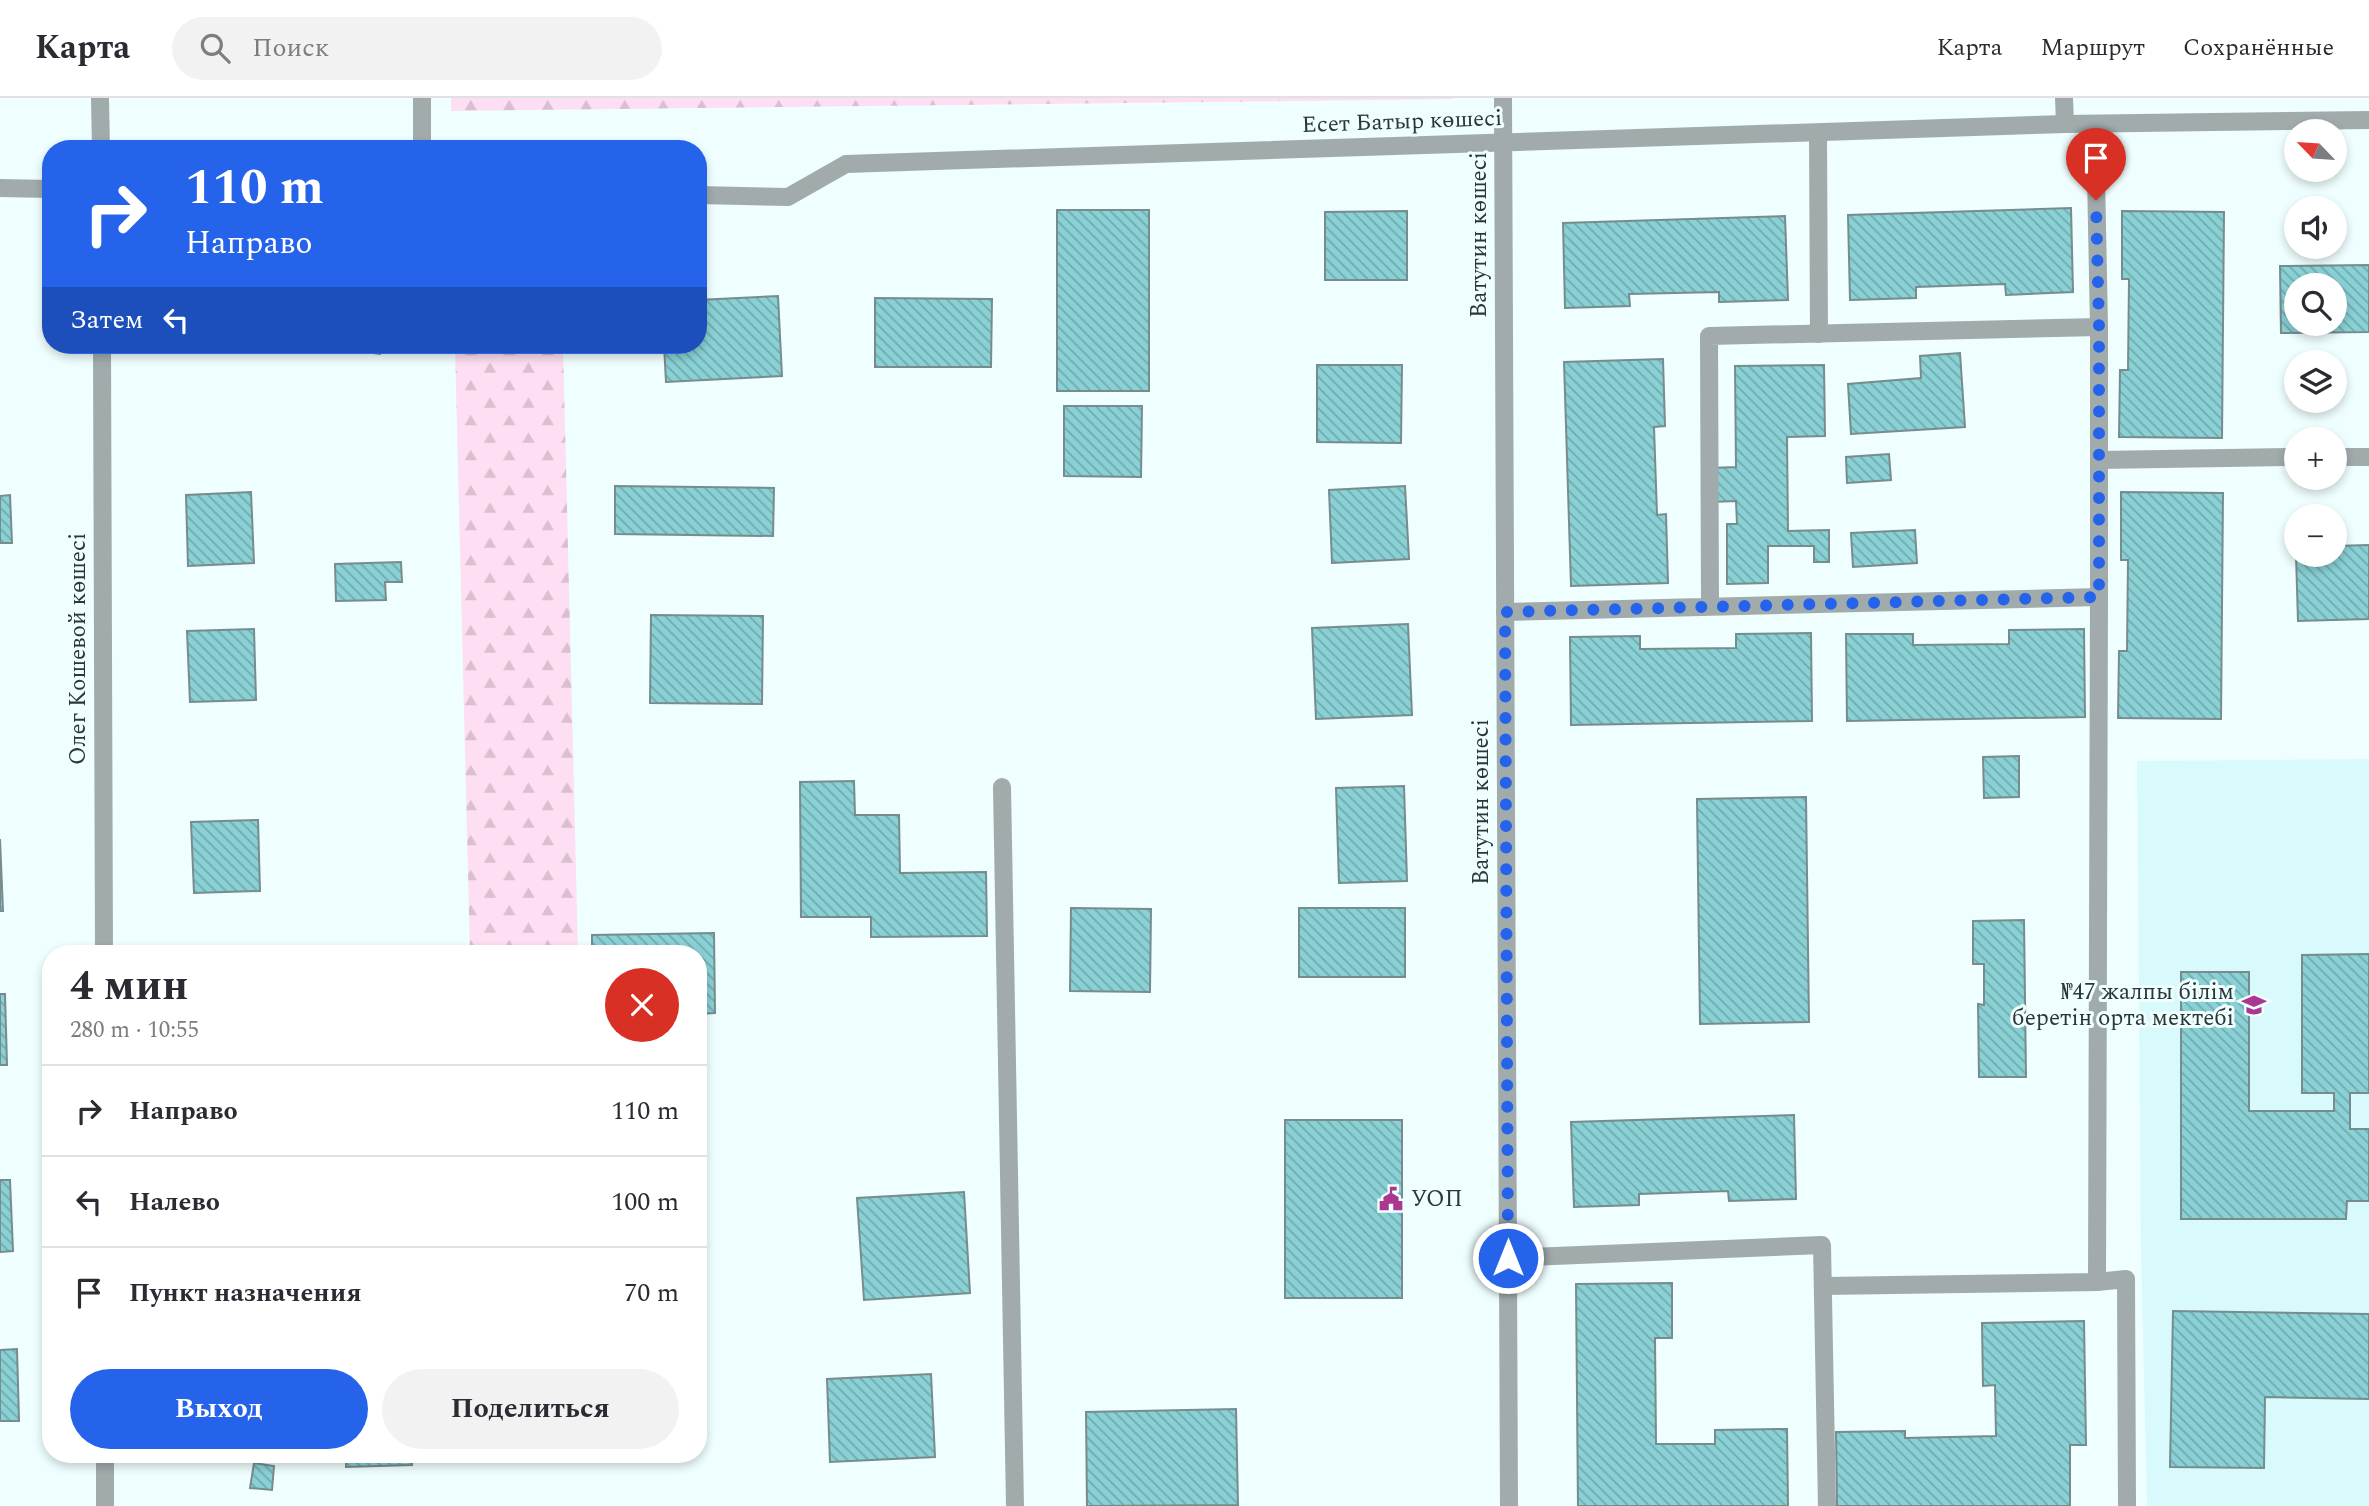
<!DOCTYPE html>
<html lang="ru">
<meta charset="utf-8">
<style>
:root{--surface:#fff;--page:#f2f2f3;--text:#2b2b33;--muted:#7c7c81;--line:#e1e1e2;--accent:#2563eb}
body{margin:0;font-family:Spectral,serif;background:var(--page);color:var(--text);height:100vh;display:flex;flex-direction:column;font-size:26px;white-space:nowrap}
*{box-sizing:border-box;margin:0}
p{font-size:23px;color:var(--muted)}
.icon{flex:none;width:38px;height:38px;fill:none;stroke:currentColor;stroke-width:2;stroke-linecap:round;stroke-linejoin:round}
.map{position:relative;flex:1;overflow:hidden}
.sheet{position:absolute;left:42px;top:847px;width:665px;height:518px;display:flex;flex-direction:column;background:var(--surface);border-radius:28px;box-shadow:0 4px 10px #0003}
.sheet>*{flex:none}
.guide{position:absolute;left:42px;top:42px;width:665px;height:214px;border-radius:28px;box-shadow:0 4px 10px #0003;background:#2563eb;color:#fff;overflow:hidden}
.needle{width:46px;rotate:295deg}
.tools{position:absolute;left:2284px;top:21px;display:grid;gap:14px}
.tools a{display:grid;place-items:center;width:63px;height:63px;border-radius:50%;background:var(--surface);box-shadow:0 4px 10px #0003;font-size:35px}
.pin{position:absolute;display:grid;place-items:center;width:60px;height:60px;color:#fff;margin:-72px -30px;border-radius:50% 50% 50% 0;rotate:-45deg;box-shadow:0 0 7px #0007}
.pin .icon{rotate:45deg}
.me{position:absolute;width:77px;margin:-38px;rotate:0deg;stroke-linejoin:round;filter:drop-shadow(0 0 5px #0008)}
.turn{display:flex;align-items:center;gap:24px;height:147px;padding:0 28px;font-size:32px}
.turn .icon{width:91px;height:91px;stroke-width:2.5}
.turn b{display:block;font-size:49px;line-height:60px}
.then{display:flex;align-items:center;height:66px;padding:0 28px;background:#0003;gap:14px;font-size:26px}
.round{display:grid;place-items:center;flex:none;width:74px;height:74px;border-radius:37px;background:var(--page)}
.headline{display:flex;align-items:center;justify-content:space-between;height:119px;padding:0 28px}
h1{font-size:42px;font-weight:700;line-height:52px}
.action{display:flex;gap:14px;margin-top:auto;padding:14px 28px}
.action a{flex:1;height:80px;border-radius:42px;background:var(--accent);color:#fff;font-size:28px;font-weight:700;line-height:80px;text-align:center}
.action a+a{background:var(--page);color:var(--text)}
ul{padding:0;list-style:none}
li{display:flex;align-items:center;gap:21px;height:91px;padding:0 28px;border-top:2px solid var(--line)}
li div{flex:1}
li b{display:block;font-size:26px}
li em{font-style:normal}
header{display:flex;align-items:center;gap:42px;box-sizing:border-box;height:98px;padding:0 35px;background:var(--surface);border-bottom:2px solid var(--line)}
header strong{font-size:33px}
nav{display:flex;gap:38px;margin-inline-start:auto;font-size:24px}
.search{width:490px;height:63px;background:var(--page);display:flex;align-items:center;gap:18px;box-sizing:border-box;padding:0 24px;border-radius:38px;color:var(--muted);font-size:26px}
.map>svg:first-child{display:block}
.built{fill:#d9fafc}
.forest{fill:url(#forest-firs)}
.building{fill:url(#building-back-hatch);stroke:#778c8d;stroke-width:2;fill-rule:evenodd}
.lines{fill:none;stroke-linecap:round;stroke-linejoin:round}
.minor{stroke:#a1abab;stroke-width:18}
.route{stroke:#2563eb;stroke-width:12;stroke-dasharray:0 21.6}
.labels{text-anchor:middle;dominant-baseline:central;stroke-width:6;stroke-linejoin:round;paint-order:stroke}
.street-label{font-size:23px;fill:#2d3636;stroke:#effefe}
.poi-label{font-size:23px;fill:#2d3636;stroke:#effefe;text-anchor:end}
</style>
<header>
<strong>Карта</strong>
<div class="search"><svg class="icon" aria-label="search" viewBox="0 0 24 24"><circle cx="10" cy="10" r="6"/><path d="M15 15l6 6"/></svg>Поиск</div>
<nav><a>Карта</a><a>Маршрут</a><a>Сохранённые</a></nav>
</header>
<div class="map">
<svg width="2369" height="1408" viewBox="0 0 2369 1408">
<defs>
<pattern id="forest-firs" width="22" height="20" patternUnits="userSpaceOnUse" patternTransform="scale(1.75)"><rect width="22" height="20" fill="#fddef2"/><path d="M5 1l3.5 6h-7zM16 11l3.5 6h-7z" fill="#d9bfd0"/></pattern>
<pattern id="building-back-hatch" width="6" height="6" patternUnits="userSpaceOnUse" patternTransform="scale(1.75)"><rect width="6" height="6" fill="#89d1d5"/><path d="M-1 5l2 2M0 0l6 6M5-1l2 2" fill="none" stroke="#70aaae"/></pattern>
</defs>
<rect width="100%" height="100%" fill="#effefe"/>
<polygon class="built" points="2369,661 2369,1408 2147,1408 2141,1152 2137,663"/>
<g class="forest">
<polygon points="451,0 1452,0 1453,1 451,13"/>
<polygon points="455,247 563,247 578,856 470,856"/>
</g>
<g class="building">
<polygon points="2071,110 2073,194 2006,197 2005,186 1916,189 1916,200 1850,202 1848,117"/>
<rect x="1057" y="112" width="92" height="181"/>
<polygon points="1407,113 1407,182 1325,182 1325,114"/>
<polygon points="2122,113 2224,114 2222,340 2119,339 2120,272 2128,272 2129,181 2122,181"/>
<polygon points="1785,118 1788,202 1719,204 1719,194 1629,196 1630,208 1565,210 1563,125"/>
<path d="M2369 167V234L2281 235 2280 168ZM2296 187H2334V226H2296Z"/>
<polygon points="778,198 782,278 666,284 664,247 698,247 698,202"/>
<polygon points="875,200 992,201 991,269 875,269"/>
<polygon points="306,247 381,247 380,256"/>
<polygon points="1960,255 1965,329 1851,336 1848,286 1921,280 1920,258"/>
<polygon points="1663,261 1665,328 1654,329 1657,417 1666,416 1668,485 1571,488 1564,264"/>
<polygon points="1317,267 1402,267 1401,345 1317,344"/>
<polygon points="1824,267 1825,338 1787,339 1788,433 1829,432 1829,464 1814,464 1814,448 1768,448 1768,485 1727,486 1727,426 1737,426 1736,403 1711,404 1711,370 1736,369 1735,268"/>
<polygon points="1064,308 1142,308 1141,379 1064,378"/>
<polygon points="1889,356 1891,382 1847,385 1846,359"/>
<polygon points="615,388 774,390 773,438 615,436"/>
<polygon points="1405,388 1409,461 1332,465 1329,392"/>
<polygon points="251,394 254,465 188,468 186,397"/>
<polygon points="2121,394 2223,395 2221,621 2118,620 2119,553 2127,553 2128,462 2121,462"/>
<polygon points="10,397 12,445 0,445 0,398"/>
<polygon points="1915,432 1917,465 1853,469 1851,435"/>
<polygon points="2369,447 2369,521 2298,523 2296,457 2334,457 2334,448"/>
<polygon points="401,464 402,484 385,484 386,502 336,503 335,466"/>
<polygon points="651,517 763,518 762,606 650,605"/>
<polygon points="1408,526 1412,617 1316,621 1312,530"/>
<polygon points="254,531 256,602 190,604 187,533"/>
<polygon points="2084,531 2085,619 1847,623 1846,536 1913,536 1913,547 2009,546 2009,532"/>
<polygon points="1811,535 1812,623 1571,627 1570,539 1640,538 1640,551 1736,550 1736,536"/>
<polygon points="2019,658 2019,699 1984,700 1983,659"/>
<polygon points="854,683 855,717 899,717 900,775 986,774 987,838 871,839 871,819 801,819 800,684"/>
<polygon points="1404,688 1407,783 1339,785 1336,690"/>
<polygon points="1806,699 1809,924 1700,926 1697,701"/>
<polygon points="258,722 260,793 194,795 191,724"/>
<polygon points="0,741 3,813 0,813"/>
<polygon points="1071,810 1151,811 1150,894 1070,893"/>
<rect x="1299" y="810" width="106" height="69"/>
<polygon points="2024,822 2026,979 1979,979 1978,906 1984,907 1984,866 1973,866 1973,823"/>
<polygon points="714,835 715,915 698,916 698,856 592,856 592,837"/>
<polygon points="2369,856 2369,995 2350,995 2350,1031 2369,1031 2369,1103 2347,1103 2346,1121 2181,1121 2181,874 2249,874 2249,1013 2334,1013 2334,995 2302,995 2302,857"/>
<polygon points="0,896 5,896 7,967 0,967"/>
<polygon points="1794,1017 1796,1101 1729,1103 1728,1093 1639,1096 1639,1107 1574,1109 1571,1024"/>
<rect x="1285" y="1022" width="117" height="178"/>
<polygon points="0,1082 10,1082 13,1153 0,1154"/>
<polygon points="964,1094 970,1195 864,1202 857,1100"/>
<polygon points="1672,1185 1672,1240 1655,1240 1656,1346 1715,1346 1715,1332 1787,1331 1788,1408 1578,1408 1576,1186"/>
<polygon points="2173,1213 2369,1216 2369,1301 2265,1299 2264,1370 2170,1369"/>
<polygon points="2084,1223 2086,1347 2070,1347 2070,1408 1837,1408 1836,1334 1905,1333 1905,1340 1996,1338 1995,1287 1983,1288 1982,1225"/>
<polygon points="17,1251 19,1323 0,1323 0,1252"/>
<polygon points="931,1276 935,1359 830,1364 827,1281"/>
<polygon points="1236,1311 1238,1407 1087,1408 1086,1314"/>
<polygon points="346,1356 412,1356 412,1367 346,1369"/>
<polygon points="254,1365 274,1368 272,1392 250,1390"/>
</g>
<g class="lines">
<g class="minor">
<polyline points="100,0 101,51"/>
<polyline points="422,0 422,51"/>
<polyline points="1503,0 1509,1408"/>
<polyline points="2064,0 2065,26"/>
<polyline points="2095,26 2099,229"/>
<polyline points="1818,35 1819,236"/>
<polyline points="0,90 51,91"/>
<polyline points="698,97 788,99 846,66 2065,26 2369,22"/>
<polyline points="102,247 104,856"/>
<polyline points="2334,359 2369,359"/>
<polyline points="2099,362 2296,359"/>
<polyline points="1505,514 2099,499 2099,229 1709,238 1710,508"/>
<polyline points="1002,689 1015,1408"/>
<polyline points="1508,1160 1822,1147 1827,1408"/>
<polyline points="2097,1184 2099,499"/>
<polyline points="1823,1188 2097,1184 2126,1181 2127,1408"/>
<polyline points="105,1356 105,1408"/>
</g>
</g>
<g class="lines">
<polyline class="route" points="1508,1160 1505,514 2099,499 2099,229 2096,102"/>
</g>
<defs>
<g id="school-bare" transform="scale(1.89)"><path d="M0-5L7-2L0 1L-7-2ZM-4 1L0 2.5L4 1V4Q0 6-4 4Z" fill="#ac378f" stroke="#effefe" stroke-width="2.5" paint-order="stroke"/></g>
<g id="civic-bare" transform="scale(1.89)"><path d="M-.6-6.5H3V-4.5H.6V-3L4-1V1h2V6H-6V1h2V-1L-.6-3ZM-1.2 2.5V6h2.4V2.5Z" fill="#ac378f" stroke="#effefe" stroke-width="2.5" paint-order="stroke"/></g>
</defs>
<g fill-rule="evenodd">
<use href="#school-bare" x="2254" y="907"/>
<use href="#civic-bare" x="1391" y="1101"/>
</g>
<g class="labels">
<g class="street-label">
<text transform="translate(1402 24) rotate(-2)">Есет Батыр көшесі</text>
<text transform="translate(1479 137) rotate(-90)">Ватутин көшесі</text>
<text transform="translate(78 551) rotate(-90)">Олег Кошевой көшесі</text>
<text transform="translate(1481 704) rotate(-90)">Ватутин көшесі</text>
</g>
<g class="poi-label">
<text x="2234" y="894">№47 жалпы білім<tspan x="2234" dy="26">беретін орта мектебі</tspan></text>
<text x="1411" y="1101" text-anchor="start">УОП</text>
</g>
</g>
</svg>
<div class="tools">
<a><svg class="needle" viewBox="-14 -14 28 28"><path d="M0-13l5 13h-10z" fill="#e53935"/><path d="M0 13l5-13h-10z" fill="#7c7c81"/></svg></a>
<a><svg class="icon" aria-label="sound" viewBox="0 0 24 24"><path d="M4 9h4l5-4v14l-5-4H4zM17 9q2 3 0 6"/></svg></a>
<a><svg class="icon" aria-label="search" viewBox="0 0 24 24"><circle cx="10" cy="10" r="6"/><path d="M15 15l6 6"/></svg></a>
<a><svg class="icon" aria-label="layers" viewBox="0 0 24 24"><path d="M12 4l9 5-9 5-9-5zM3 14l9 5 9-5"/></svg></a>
<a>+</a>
<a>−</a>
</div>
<div class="pin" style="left:2096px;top:102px;background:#d93025"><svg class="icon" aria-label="arrive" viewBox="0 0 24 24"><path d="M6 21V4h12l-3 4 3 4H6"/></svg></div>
<svg class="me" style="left:1508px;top:1160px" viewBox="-20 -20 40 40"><circle r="17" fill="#2563eb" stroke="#fff" stroke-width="3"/><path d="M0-11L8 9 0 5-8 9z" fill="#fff"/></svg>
<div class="guide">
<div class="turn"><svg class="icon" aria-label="right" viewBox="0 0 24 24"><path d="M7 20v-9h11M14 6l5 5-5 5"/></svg><div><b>110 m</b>Направо</div></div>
<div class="then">Затем<svg class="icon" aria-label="left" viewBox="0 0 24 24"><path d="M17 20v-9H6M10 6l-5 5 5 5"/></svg></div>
</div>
<section class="sheet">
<div class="headline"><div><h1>4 мин</h1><p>280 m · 10:55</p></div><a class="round" style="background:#d93025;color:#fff"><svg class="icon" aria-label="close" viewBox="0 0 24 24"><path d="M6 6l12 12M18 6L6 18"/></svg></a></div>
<ul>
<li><svg class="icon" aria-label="right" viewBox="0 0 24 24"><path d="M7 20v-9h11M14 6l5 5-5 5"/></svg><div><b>Направо</b></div><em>110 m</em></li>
<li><svg class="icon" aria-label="left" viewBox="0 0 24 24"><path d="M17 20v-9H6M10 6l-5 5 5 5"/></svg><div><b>Налево</b></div><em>100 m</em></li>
<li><svg class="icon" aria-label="arrive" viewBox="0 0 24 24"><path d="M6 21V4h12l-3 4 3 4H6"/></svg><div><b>Пункт назначения</b></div><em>70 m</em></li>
</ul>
<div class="action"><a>Выход</a><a>Поделиться</a></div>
</section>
</div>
